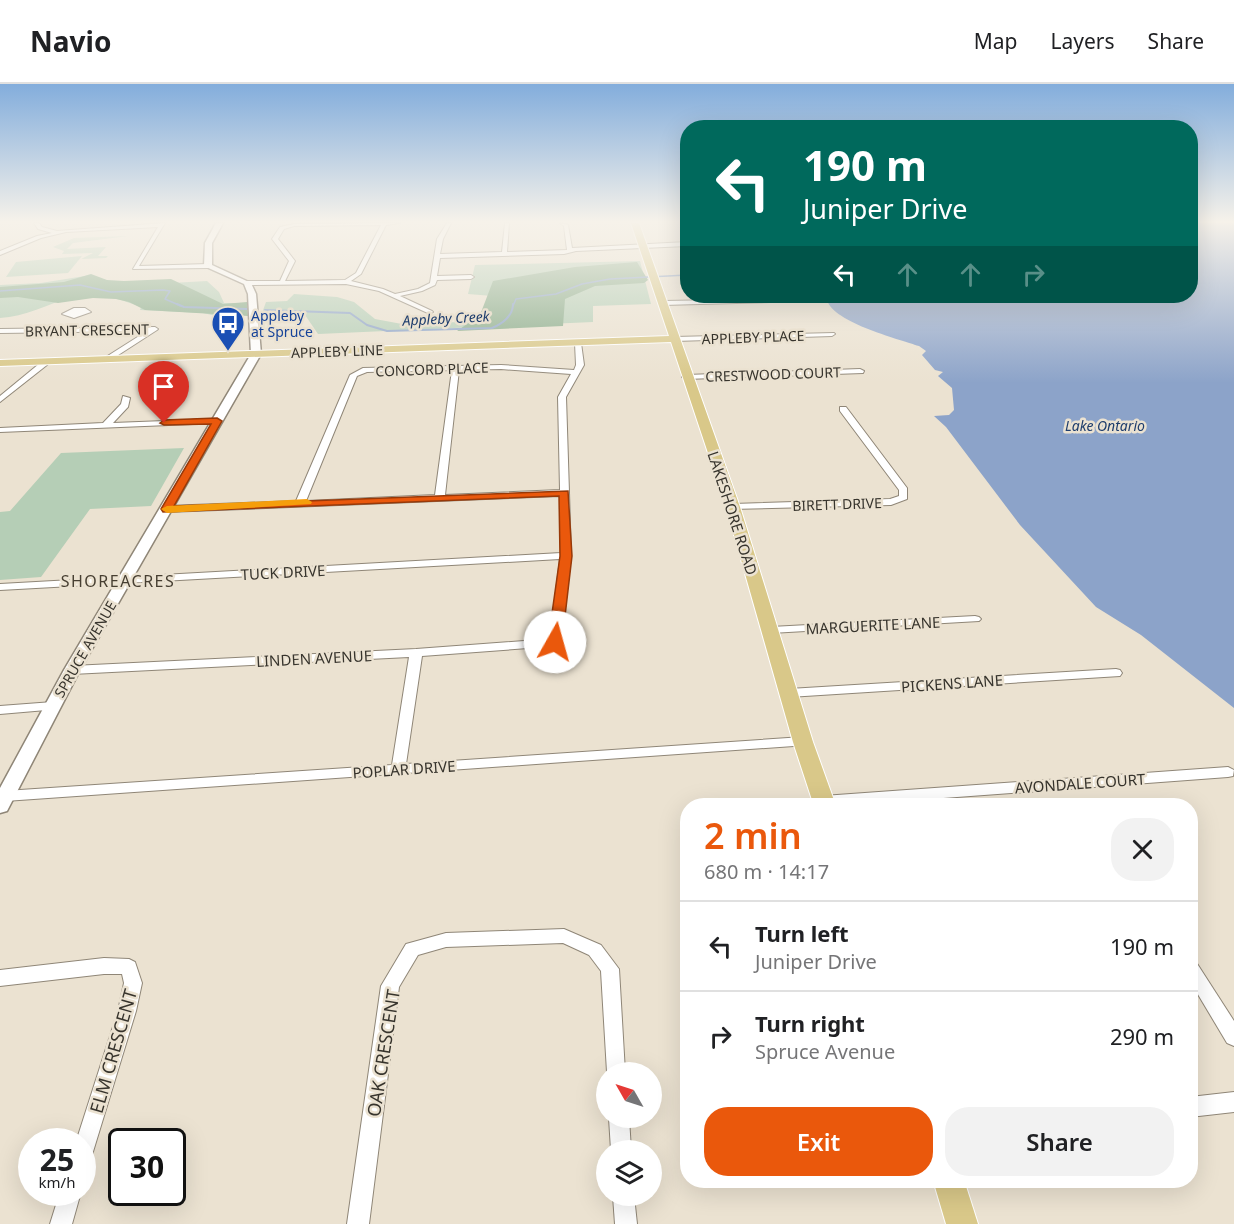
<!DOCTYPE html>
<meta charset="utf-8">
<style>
:root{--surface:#fff;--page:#f2f2f2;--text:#202124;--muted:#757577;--line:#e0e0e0;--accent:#ea580c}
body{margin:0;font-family:"Noto Sans",sans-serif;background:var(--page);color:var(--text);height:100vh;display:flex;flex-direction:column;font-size:22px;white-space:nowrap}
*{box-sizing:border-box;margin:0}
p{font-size:20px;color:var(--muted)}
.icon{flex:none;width:33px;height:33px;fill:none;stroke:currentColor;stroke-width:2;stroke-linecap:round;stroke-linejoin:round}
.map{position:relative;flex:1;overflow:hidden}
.drawer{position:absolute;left:680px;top:714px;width:518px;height:390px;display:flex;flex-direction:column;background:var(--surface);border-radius:24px;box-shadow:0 6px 24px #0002}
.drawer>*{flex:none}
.hud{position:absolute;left:680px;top:36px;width:518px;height:183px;border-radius:24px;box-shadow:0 6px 24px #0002;background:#00695c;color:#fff;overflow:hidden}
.needle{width:39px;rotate:309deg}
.buttons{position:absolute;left:596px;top:978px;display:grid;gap:12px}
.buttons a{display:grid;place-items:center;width:66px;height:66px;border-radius:50%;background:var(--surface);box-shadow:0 6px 24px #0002;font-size:30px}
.speed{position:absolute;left:18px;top:1044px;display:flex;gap:12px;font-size:30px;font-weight:700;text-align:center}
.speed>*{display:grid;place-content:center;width:78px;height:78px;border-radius:50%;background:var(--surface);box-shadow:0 6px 24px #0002;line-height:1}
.speed small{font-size:15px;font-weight:400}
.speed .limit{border:3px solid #111;border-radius:9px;background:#fff;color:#111}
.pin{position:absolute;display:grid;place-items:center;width:51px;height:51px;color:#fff;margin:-62px -26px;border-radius:50% 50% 50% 0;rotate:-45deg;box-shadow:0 0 6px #0007}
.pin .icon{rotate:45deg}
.me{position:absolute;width:66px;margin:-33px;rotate:7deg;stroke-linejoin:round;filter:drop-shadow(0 0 4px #0008)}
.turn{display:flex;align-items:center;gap:21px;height:126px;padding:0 24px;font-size:27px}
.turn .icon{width:78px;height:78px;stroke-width:2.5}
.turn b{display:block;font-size:42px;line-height:51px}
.lanes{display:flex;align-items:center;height:57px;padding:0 24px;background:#0003;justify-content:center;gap:30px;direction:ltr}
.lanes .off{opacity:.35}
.round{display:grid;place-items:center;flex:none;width:63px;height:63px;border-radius:24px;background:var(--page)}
.summary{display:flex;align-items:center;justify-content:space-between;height:102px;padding:0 24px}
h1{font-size:36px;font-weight:600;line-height:45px;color:var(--accent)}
.action{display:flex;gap:12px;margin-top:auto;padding:12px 24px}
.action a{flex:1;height:69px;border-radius:24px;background:var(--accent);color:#fff;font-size:24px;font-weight:600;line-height:69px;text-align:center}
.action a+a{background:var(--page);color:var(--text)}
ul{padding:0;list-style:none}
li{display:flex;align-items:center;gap:18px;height:90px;padding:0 24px;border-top:2px solid var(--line)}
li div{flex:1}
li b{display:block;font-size:22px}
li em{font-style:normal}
header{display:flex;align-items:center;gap:36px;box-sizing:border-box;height:84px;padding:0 30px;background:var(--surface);border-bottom:2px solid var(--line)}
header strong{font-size:28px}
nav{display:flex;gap:33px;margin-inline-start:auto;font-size:21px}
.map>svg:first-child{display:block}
.green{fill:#b5ceb6}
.forest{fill:#88ab89}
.water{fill:#8ca3c9}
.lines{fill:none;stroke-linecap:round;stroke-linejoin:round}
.stream-far1{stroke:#8ca3c9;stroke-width:1.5}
.stream{stroke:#8ca3c9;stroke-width:2}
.street-casing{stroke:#8f8677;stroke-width:2}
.secondary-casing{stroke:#8f8677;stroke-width:3}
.primary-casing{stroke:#fff;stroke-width:2}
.street{fill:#fff;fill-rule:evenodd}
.secondary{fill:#fff;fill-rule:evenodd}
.primary{fill:#d9c889;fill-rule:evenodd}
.route{fill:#ea580c;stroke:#983908;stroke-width:1.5}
.slow{fill:#f59e0b}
.labels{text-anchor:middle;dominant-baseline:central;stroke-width:5;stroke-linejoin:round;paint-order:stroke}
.far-transit-label{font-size:14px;fill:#164399;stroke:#ebe2d1;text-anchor:start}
.far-water-label{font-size:14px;font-style:italic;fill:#1d3c6c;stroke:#ebe2d1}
.far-street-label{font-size:14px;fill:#37342d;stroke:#ebe2d1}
.street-label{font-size:15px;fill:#37342d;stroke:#ebe2d1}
.neighbourhood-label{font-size:16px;letter-spacing:1.5px;fill:#473f32;stroke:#ebe2d1}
.near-street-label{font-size:18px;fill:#37342d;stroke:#ebe2d1}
</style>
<header>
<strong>Navio</strong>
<nav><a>Map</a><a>Layers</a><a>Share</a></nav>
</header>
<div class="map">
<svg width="1234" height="1140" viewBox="0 0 1234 1140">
<rect width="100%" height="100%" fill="#ebe2d1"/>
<g class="green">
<polygon points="128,152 73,159 67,165 106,163 98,172 108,172 106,174 81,175 93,169 62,170 64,167 53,163 74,154"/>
<polygon points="82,172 68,189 6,193 16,178"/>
<polygon points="640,177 651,220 593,222 593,238 318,250 303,228 262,229 266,218 287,217 294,210 337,213 354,218 375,235 402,240 487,237 505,213 468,210 475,181"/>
<path d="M91 191 88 197 153 200 207 197 219 208 224 219H243L246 228 216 232 203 229 140 226 141 223C121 215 94 207 72 213 48 220 25 233 0 234V201L41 199Z"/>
<polygon points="184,364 151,422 90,425 41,493 0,496 0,428 10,427 61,369"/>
</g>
<g class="forest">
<polygon points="637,178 648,196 644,199 595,202 565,215 563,242 457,247 480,231 493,197 575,183"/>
<polygon points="91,190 107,196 124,197 171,195 223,220 247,218 248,232 145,226 129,218 116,215 93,214 58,219 18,213 0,214 0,203 64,198"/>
</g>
<path class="water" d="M1190 139H1234V624L1141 551 1096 523 1020 441 946 343 934 332 949 331 954 326 952 304 938 292 943 288 935 286 922 271 926 267 919 262C899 255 824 236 827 212H1190Z"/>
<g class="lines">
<g class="stream-far1">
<polyline points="0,207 80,201 111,208 163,206 170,207 165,215 181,222"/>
<polyline points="513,222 516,215 556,210 582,200 610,195 687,191"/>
</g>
<g class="stream">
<polyline points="177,220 184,223 247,225"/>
<path d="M265 226 350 229 367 241 387 247 492 244C502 240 513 232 513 220"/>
</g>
<g class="street-casing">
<g id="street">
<polygon points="34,139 39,139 42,143 57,147 165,139 139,182 208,180 211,182 208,184 133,185 158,143 66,148 41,154 0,171 0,167 37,152 52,149 38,145"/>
<path d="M400 139 386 141 361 190 351 197 383 205 395 210 418 205 430 199 437 155 447 139H451L443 155 440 170 502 168 505 139H509L507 168 567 166 564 142 560 139 568 141 572 164 687 158V162L576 167 564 170 440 174 437 192 471 191 474 193 471 195 437 196 435 201 422 207 400 212 432 227 433 228 430 230 379 207 346 200 247 201 244 199 247 197H280L289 177 272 155 280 143 294 140ZM381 141 356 189 345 196 285 197 295 177 278 155 284 145 294 142Z"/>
<polygon points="773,215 771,218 663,221 660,219 663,217"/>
<polygon points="74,224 85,224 91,228 74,234 62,230"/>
<polygon points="155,243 158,245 157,246 109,277 106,277 106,273 147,247 0,249 0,245"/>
<polygon points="834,249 835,250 832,252 675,257 672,255 675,253"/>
<path d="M578 257 581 259 584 281 566 313 571 472 561 558 555 562 422 572 406 680 803 653 808 655 810 658 808 661 5 717 0 716V708L5 707 392 681 409 573 72 590 66 586 72 582 416 565 550 555 560 475 0 506V500L561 469 560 412 167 428 162 425 167 422 296 417 350 291 363 284 501 281 574 286 576 281 575 259ZM501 285 571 290 558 313 560 406 445 411 459 286ZM452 286 435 411 306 417 357 292 367 288Z"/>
<polygon points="45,275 52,277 0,318 0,312"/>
<polygon points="860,285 864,287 863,289 686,295 682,293 686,291"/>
<polygon points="123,312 130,314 128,323 113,339 217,335 221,337 217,339 0,348 0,344 103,339 121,320"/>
<polygon points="840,323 846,323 907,404 907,415 891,421 730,425 728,423 733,420 890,415 899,412 899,406 840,327"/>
<polygon points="975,532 979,533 981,535 979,537 771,549 765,546 771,543"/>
<polygon points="1116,585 1120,586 1122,589 1120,592 789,613 783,609 789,605"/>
<polygon points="53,618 59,622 58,625 0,630 0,622"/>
<polygon points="1228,683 1234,686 1233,692 1228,693 835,722 820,722 816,717 818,713 823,712"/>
<polygon points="564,845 601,861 619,885 625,988 607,988 601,887 589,871 563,859 446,863 418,871 399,903 369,1140 347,1140 381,902 406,860 446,849"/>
<polygon points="104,874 129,875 135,878 142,899 136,927 92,1071 89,1078 82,1081 82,1058 76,1058 118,927 124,899 122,890 104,890 0,902 0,886"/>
<polygon points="1190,875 1196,878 1234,937 1234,962 1227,959 1190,897"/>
<polygon points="1234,1008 1234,1028 1190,1033 1190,1013"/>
<polygon points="609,1034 629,1034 631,1066 611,1066"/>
<polygon points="60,1108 81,1108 72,1140 50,1140"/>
<polygon points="613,1112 634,1112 637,1140 615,1140"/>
</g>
</g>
<g class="secondary-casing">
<polygon id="secondary" points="216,139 223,139 212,159 212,181 251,199 256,210 261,270 80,586 7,727 0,729 0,704 64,586 251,270 248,210 244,200 204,182 205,159"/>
</g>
<g class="primary-casing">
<g id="primary">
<polygon points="631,139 639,139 740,423 813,658 836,722 814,722 793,658 726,423 671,258 0,282 0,276 669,252"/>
<polygon points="933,1096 964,1096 978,1140 946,1140"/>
</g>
</g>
<use href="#street" class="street"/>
<use href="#secondary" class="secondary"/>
<use href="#primary" class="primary"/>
</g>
<linearGradient id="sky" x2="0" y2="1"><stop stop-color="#83addc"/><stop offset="0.46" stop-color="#f6f2ea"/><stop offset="1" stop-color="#f6f2ea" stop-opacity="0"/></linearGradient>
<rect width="1234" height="299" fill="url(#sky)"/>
<polygon class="route" points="217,334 222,337 174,422 568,407 572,472 562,558 555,562 548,558 560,472 559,412 163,428 161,425 211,340 164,341 160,339 164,336"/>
<polygon class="slow" points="307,415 312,418 311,420 167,429 161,425 167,422"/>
<defs>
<g id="bus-pin" transform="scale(1.725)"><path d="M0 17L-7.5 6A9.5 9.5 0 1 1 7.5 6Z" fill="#1a4fb4" stroke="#ebe2d1"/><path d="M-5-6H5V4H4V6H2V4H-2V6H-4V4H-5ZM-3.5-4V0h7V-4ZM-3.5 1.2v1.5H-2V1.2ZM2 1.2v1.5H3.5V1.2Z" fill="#fff"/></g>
</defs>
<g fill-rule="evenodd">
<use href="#bus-pin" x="228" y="239"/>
</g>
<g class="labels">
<g class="far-transit-label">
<text x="251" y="231">Appleby<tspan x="251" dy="16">at Spruce</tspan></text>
</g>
<g class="far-water-label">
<text transform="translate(446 234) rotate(-3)">Appleby Creek</text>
<text x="1105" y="341">Lake Ontario</text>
</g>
<g class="far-street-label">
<text transform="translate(87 246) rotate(-1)">BRYANT CRESCENT</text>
<text transform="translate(753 253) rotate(-2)">APPLEBY PLACE</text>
<text transform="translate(337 267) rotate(-2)">APPLEBY LINE</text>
<text transform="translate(432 285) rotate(-2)">CONCORD PLACE</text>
<text transform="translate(773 290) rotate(-2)">CRESTWOOD COURT</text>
<text transform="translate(837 420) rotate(-2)">BIRETT DRIVE</text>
<text transform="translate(85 565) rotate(-60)">SPRUCE AVENUE</text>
</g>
<g class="street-label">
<text transform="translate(733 429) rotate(72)">LAKESHORE ROAD</text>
<text transform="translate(283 488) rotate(-3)">TUCK DRIVE</text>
<text transform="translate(873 541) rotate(-3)">MARGUERITE LANE</text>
<text transform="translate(314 574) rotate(-3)">LINDEN AVENUE</text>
<text transform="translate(952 599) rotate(-4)">PICKENS LANE</text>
<text transform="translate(404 685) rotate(-4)">POPLAR DRIVE</text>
<text transform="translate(1080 699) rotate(-4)">AVONDALE COURT</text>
</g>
<g class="neighbourhood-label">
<text x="118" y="497">SHOREACRES</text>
</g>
<g class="near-street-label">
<text transform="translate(113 967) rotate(-74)">ELM CRESCENT</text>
<text transform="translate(383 969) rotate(-81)">OAK CRESCENT</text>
</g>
</g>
</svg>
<div class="buttons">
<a><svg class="needle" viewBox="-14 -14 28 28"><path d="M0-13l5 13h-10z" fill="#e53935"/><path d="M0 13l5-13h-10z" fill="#757577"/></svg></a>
<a><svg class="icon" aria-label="layers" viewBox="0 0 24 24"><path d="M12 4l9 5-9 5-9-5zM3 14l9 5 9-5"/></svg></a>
</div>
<div class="speed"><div>25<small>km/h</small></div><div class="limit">30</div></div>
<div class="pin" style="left:164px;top:339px;background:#d93025"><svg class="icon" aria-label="arrive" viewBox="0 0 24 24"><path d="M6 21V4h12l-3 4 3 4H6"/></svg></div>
<svg class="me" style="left:555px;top:558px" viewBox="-20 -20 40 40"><circle r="19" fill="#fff"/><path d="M0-13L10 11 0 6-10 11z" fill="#ea580c"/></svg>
<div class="hud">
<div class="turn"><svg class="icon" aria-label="left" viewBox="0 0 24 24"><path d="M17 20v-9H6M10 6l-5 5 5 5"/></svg><div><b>190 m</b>Juniper Drive</div></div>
<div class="lanes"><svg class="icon" aria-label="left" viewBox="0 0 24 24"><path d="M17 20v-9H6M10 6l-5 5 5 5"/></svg><svg class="icon off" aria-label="ahead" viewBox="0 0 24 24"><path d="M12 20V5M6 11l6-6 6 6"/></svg><svg class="icon off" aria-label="ahead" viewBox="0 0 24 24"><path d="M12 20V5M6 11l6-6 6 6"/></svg><svg class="icon off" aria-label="right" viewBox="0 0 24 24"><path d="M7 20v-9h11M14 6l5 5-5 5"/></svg></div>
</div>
<section class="drawer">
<div class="summary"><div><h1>2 min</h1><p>680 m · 14:17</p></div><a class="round"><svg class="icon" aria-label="close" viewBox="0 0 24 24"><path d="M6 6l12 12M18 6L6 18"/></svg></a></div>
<ul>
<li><svg class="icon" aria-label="left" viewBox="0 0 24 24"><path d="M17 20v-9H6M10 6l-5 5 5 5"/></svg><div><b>Turn left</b><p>Juniper Drive</p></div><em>190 m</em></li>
<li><svg class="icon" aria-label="right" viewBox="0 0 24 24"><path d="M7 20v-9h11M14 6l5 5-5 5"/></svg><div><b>Turn right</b><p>Spruce Avenue</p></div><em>290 m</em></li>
</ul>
<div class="action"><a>Exit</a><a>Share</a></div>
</section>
</div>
